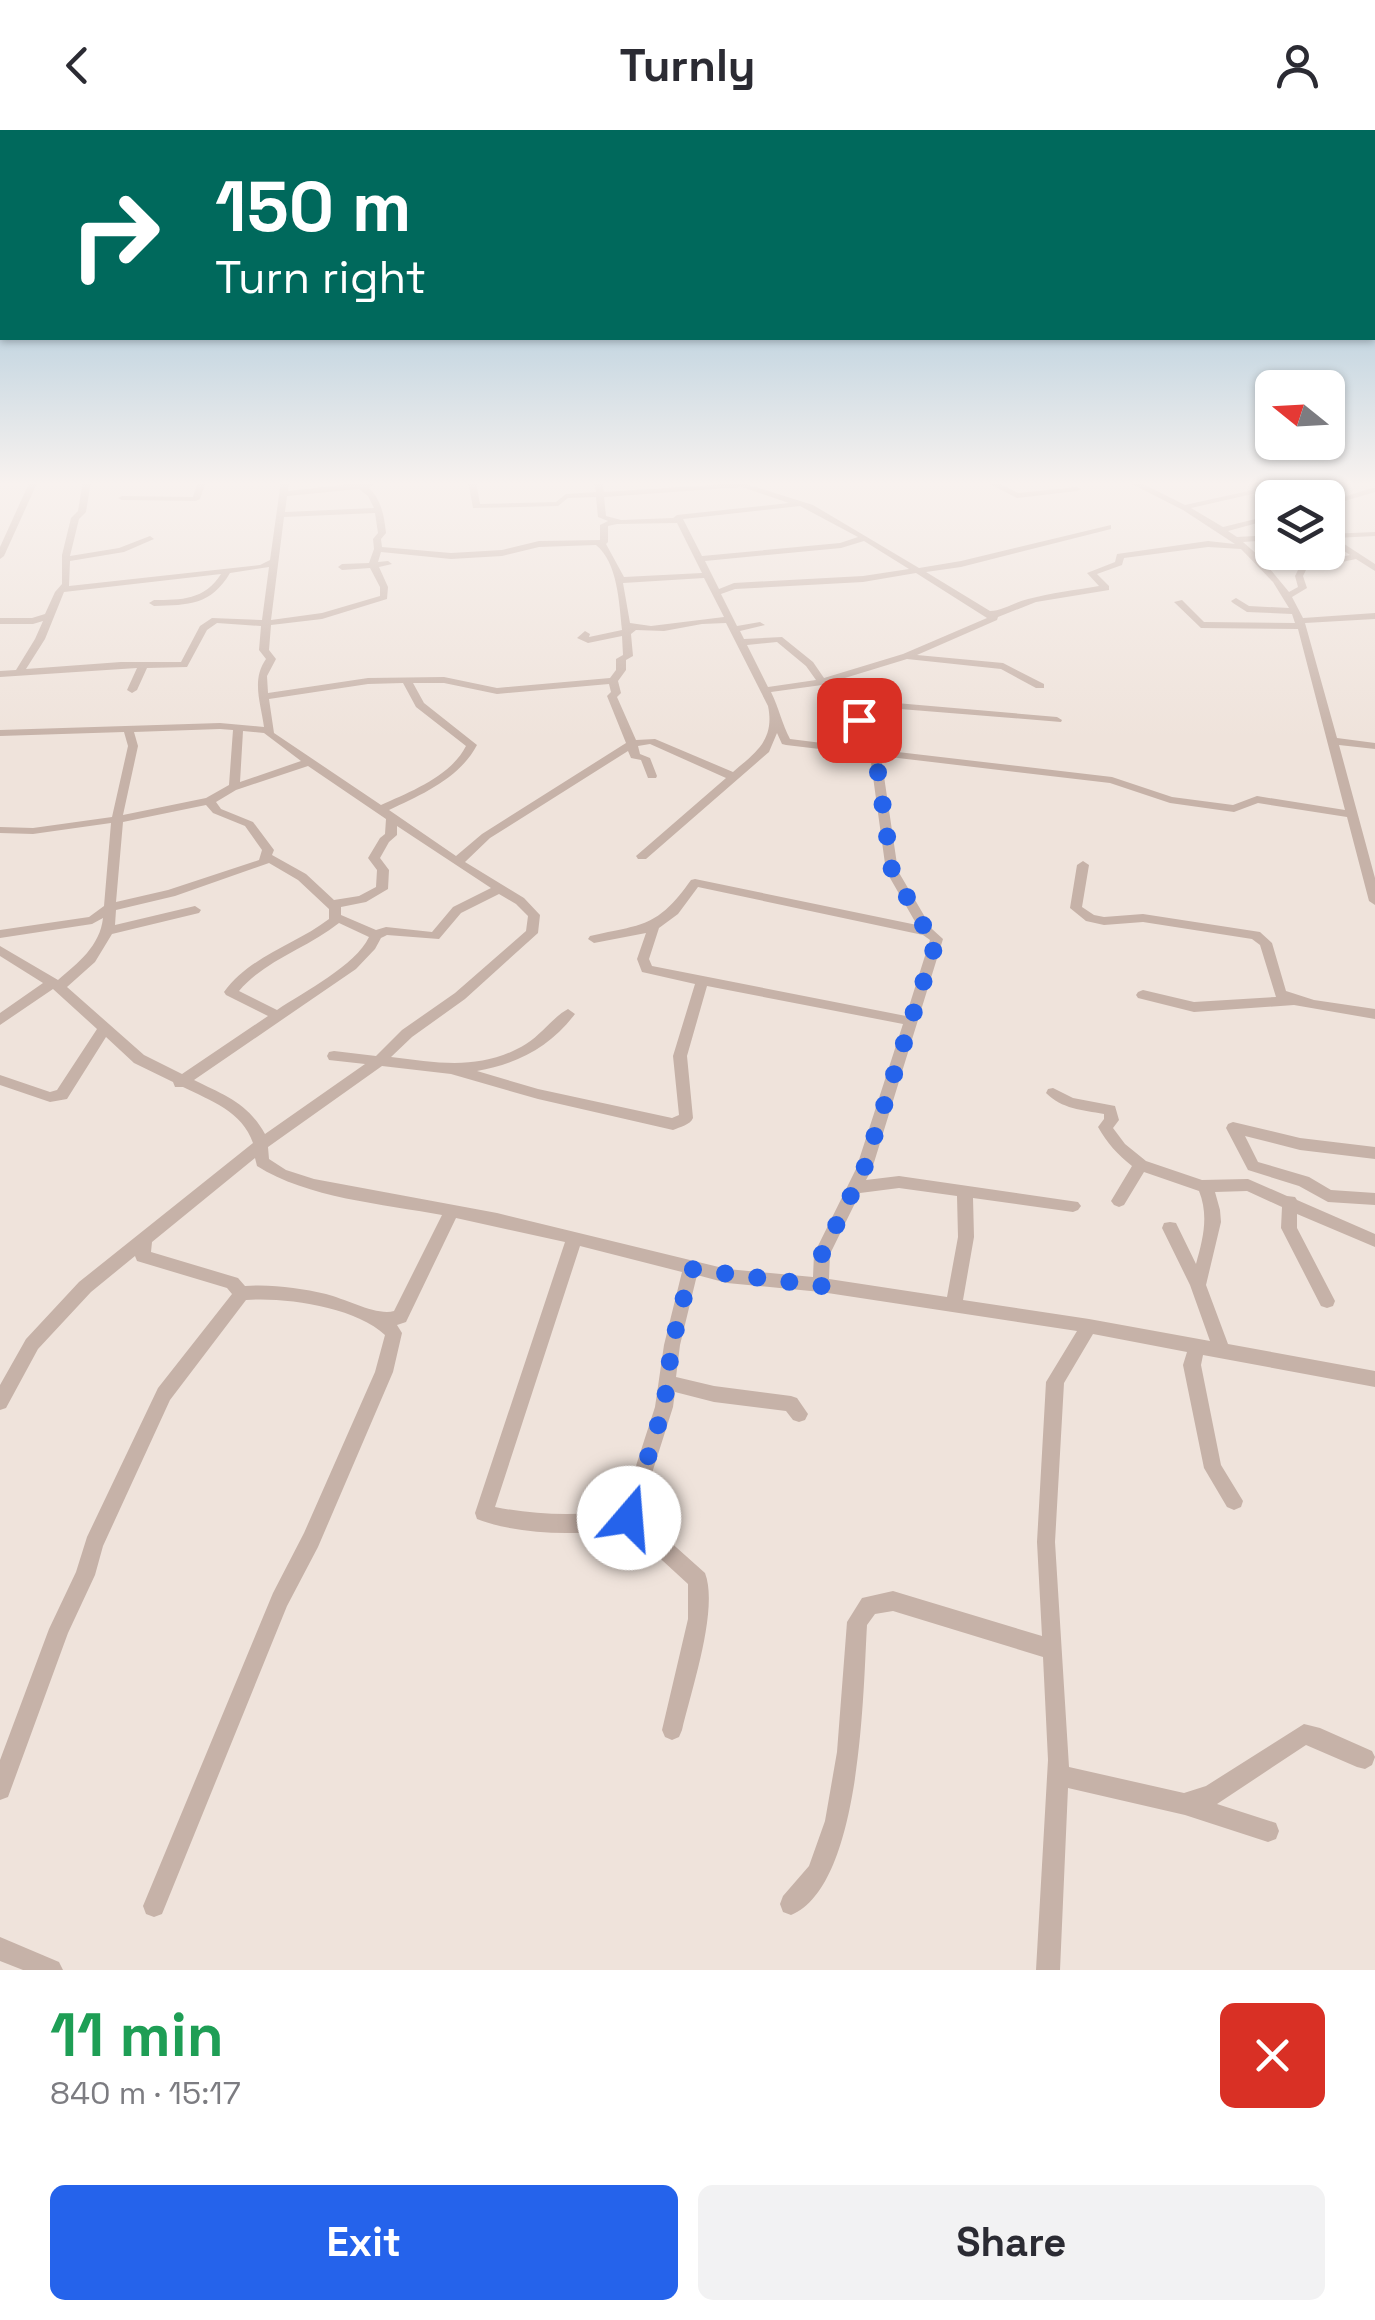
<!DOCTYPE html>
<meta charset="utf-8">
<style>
:root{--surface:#fff;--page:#f2f2f3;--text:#2b2b33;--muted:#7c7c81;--accent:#2563eb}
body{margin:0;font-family:"Space Grotesk",sans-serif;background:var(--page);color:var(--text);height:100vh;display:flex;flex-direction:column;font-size:38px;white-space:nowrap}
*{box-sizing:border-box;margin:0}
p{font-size:32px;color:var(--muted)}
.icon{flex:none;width:55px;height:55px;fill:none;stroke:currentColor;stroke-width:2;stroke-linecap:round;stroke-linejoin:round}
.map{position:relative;height:1840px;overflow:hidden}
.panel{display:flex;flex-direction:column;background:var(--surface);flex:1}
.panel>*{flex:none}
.guide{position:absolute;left:0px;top:0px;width:1375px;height:210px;box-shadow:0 2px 8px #0004;background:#00695c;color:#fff;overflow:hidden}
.needle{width:65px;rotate:288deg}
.buttons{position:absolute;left:1255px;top:240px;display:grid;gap:20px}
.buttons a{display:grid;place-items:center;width:90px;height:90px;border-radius:15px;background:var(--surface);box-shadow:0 2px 8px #0004;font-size:50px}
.pin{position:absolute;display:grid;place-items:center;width:85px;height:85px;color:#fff;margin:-42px;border-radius:20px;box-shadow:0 5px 15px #0006}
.me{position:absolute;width:110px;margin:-55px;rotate:18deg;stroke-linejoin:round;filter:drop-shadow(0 0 8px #0008)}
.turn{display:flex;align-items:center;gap:35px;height:210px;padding:0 50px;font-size:45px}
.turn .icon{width:130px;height:130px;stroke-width:2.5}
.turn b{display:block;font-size:70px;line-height:85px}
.round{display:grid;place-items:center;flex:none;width:105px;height:105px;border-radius:15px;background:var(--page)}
.overview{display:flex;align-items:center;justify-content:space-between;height:170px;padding:0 50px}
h1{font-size:60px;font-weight:700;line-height:75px;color:#1e9e55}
.action{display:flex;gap:20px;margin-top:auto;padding:20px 50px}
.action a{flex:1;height:115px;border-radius:15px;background:var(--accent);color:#fff;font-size:40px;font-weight:700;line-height:115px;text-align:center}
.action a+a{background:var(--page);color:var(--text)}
header{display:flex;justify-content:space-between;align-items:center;height:130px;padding:0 50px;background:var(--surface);font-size:45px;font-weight:700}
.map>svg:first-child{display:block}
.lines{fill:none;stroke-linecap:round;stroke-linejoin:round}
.minor{fill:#c6b2a8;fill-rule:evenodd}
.route{stroke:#2563eb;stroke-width:18;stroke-dasharray:0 32.4}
</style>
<header><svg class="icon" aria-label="back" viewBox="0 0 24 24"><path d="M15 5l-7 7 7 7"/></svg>Turnly<svg class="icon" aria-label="person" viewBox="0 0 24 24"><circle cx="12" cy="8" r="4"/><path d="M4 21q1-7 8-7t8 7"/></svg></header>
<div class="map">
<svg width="1375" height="1840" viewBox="0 0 1375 1840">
<rect width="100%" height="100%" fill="#efe3db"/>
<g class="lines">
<g class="minor">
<polygon points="30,351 38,351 4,426 0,429 0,417"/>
<path d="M83 351H91L86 382 79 389 70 426 119 418 150 406 154 409 124 422 70 431 69 456 260 435 270 430 281 351H289L288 361 378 351 369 358C382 371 384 386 386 403L381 409 382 417 451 423 502 420 539 411 600 410V395L608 391 598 387 596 367 568 368 558 376 473 378 468 351H476L480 374 556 372 566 364 596 362 594 351H602L604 362 743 353 813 375 919 438 961 431 1111 395V399L961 437 926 442 990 481C1002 481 1015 472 1028 469 1051 463 1075 460 1099 456L1087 443 1115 432 1117 424 1208 411 1235 414 1183 380 1126 351H1137L1185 375 1293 351H1310L1191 378 1223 397 1272 385V389L1228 401 1237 407 1272 405V410L1243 412 1260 427 1289 462 1298 457 1295 446 1300 436 1350 425 1328 410V404L1375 402V406L1335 408 1375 434V441L1356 429 1306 440 1303 446 1307 458 1292 467 1303 488 1375 483V489L1305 493 1337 608 1375 613V619L1339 615 1375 748V775L1369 771 1347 687 1258 673 1234 682 1170 673 1110 653 881 626 898 741 932 799 943 809 872 1039 866 1050 899 1046 1078 1072 1081 1076 1078 1080 1073 1082 973 1068 974 1107 963 1170 1089 1189 1210 1211 1190 1155 1162 1098 1164 1093 1170 1092 1176 1093 1196 1134C1203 1109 1209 1086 1199 1061L1144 1042 1124 1075 1119 1077 1114 1075 1111 1071 1132 1036C1118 1025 1107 1013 1098 997L1104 989V984C1082 980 1062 979 1046 963L1048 959 1053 958 1073 968 1115 976 1119 990 1113 998 1125 1014 1146 1031 1202 1050 1248 1049 1287 1066 1295 1067 1297 1070 1375 1104V1117L1297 1084V1098L1335 1171 1333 1176 1327 1178 1321 1176 1281 1098 1282 1077 1247 1061 1215 1062 1220 1080 1221 1092 1206 1155 1228 1214 1375 1241V1257L1203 1225 1201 1235 1221 1335 1243 1371 1241 1377 1234 1380 1227 1377 1204 1338 1183 1235 1187 1222 1093 1204 1064 1253 1055 1412 1069 1637 1184 1663 1206 1656 1304 1594 1320 1598 1372 1621 1375 1627 1372 1635 1365 1639 1357 1637 1306 1615 1217 1674 1276 1693 1279 1701 1276 1709 1268 1712 1185 1685 1068 1658 1060 1840H1036L1048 1630 1043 1527 893 1481 875 1484 867 1495C863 1561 862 1756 791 1785L783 1782 780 1774 783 1766 809 1736 825 1691 837 1622 847 1492 862 1468 893 1461 1042 1506 1037 1412 1046 1252 1077 1201 821 1162 727 1153 697 1145 680 1215 676 1247 714 1256 791 1266 797 1268 808 1284 805 1290 799 1292 793 1290 786 1281 714 1272 675 1262 673 1277 639 1384 705 1443C719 1479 691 1561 682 1600L679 1607 672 1610 665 1607 662 1600 688 1489V1454L626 1397C583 1407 518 1405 477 1389L475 1383 565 1112 456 1088 406 1192 397 1195 402 1203 393 1242 318 1417 287 1476 162 1784 154 1787 146 1784 143 1776 273 1463 304 1403 375 1242 385 1205C355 1177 286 1167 246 1170L170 1270 103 1416 95 1445 68 1503 8 1667 0 1670V1630L49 1499 76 1442 87 1407 158 1258 232 1164 227 1158 137 1131 135 1126 91 1162 38 1219 6 1278 0 1280V1255L26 1209 79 1152 253 1013C242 981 211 971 183 957H175L173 952 134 933 106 907 67 969 50 972 0 955V945L50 962 57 960 97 899 53 859 0 895V883L43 853 0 826V816L58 850C78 833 100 816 103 788L92 794 0 808V800L89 787 104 776 111 693 33 704 0 703V697L33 698 112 687 128 616 124 602 0 606V600L220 593 264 597C261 573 251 550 266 529L259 520 261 496 217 493 207 500 187 537 147 538 137 560 132 563 127 560 137 538 0 547V541L16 540 35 509 43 491 33 494H0V488H32L45 484 55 462 62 454V425L71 388 78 381ZM742 357 789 373 677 385 673 388 621 390 606 386 604 367ZM359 359 368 366 374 378 285 382 287 366ZM800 376 858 407 840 413 702 426 683 389ZM375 383 378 403 373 409 374 419 369 433 342 434 338 437 342 440 370 438 380 457V466L322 483 271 490 284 387ZM677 393 702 443 624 447 606 414 608 412V396L617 394ZM864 411 909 439 863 446 734 453 719 459 705 431 841 418ZM596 415C618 433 619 473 622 500L589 507 590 504 585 501 577 508 588 513 622 506 623 525 616 529V540L610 548 497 558 444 547 368 548 268 563 267 546 276 529 269 520 271 495 322 489 387 469 388 457 379 437 392 434 388 431 378 432 381 422 451 429 502 426 539 417ZM1208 417 1241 419 1273 452 1289 478 1249 476 1236 468 1231 471 1233 473 1247 482 1292 484 1295 493 1204 492 1182 470 1174 472 1201 498 1298 499 1345 680 1257 666 1233 675 1172 667 1112 647 872 619 871 606 858 581 863 576 1061 592 1062 590 1057 587 861 570 848 580 861 606 862 618 790 609C782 594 779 578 771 562L822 555 907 529 1001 539 1036 558H1044V554L1003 533 917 525 997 490 998 487 1036 472 1109 460V456L1097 444 1122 435 1124 428ZM269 437 262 490 212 488 200 496 181 532H121L26 539 45 509 64 462 221 444C205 470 181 470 154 470L149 473 154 476C189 475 211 475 230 443ZM916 443 987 488 903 524 824 548 813 532 782 507 744 509 740 501 765 495 760 492 737 496 721 464 735 459 863 452ZM704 448 724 487 651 496 630 493 623 453ZM726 493 768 576C775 610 756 622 733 642L655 609 636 610 617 567 621 563 618 551 626 540V530L633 526 631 504 636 500 664 501 702 494ZM777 512 806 536 816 550 768 557 747 515ZM403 553 416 577 466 616C451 646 410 662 381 675L274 603 269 569 368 554ZM413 553H444L497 564 609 554 611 562 607 566 626 613 482 704 456 726 389 680C421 665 460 648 477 615L424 573ZM220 599 233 600 229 655 206 668 123 685 138 616 134 602ZM243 601 264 603 301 631 240 652ZM777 603 782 614 786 615 870 625 886 741 917 795 695 749 691 750C657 798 643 794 590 806L588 809 594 813 646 803 637 829 642 842 695 854 673 926 679 985 672 988 538 959 477 941C517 934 550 917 575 884L568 879C553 887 542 904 526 914 482 941 439 933 391 927L412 907 465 869 538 803 540 785 524 768 465 732 490 708 628 621 631 628 641 630 648 648H656L657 646 650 628 640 624 638 616 650 614 726 648 636 726 638 729H646L769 622ZM308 636 386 689 385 704 380 708 368 728 377 740 376 757 359 766 334 770 306 744 272 725 274 720 253 692 221 679 216 672 236 660ZM206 675 213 683 245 696 262 720 259 730 168 760 116 772 123 692ZM397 696 491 758 453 777 432 802 386 797 376 800 341 785V777L366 772 388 759 389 740 380 728 389 712 397 705ZM269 733 298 750 329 779V789C295 815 250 826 224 862L226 865 268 886 182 944 144 925 67 857 95 832 112 804 199 783 201 780 195 776 115 795 116 780 175 766ZM698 757 923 805 930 810 906 886 652 836 649 829 659 798 678 784ZM499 764 516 774 528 786 526 801 455 863 402 900 376 926 334 921 329 922 327 926 329 930 365 934 265 1004C248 973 224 965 194 950L356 839 375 819 381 808 387 805 439 809 461 783ZM339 793 369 807C355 836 305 861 277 880L239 861C265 830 308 818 339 793ZM707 856 903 894 856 1039 814 1124 813 1147 727 1139 497 1083 314 1049 286 1040 269 1029 268 1017 382 936 451 944 538 969 673 1000C680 997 690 995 693 988L687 926ZM255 1028 257 1036C307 1068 383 1074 442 1085L394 1181C377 1186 346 1169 326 1164 300 1158 272 1154 245 1156L238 1148 151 1122 152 1112ZM899 1058 957 1066 958 1107 947 1167 829 1149 830 1124 860 1063ZM580 1116 682 1142 664 1215 655 1277 622 1379C581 1387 536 1385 495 1377Z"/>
<polygon points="198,351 206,351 200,369 196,371 122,370 118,368 122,366 193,367"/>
<polygon points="984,351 995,351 1018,363 1077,357 1081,359 1077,361 1017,368"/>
<polygon points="1372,358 1375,358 1375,362 1328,376 1328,372"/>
<polygon points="1083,731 1089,735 1082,777 1094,785 1104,787 1143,784 1260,802 1272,813 1286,861 1314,870 1375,879 1375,889 1294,875 1194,882 1138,868 1136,865 1138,862 1143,860 1194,872 1276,867 1260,815 1252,809 1143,792 1104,795 1086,791 1070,778 1077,735"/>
<polygon points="1233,992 1300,1008 1375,1017 1375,1029 1300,1020 1245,1006 1258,1032 1309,1047 1331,1060 1375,1063 1375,1075 1328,1072 1299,1056 1248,1040 1226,998 1228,994"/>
<polygon points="0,1807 59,1832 63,1840 23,1840 0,1831"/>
</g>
</g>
<linearGradient id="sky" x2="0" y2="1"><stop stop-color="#7db0ce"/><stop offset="0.58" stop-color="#f8f2ef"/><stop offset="1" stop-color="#f8f2ef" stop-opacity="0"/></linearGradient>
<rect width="1375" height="609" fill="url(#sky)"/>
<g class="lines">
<polyline class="route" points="629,1388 664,1276 672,1215 691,1139 822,1156 822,1124 864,1039 937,809 927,802 892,741 875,621 867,620 859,590"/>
</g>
</svg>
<div class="buttons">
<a><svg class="needle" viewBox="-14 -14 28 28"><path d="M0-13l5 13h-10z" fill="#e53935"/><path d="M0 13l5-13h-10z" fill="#7c7c81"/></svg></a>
<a><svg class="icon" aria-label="layers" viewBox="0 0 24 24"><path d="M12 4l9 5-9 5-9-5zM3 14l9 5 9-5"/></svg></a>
</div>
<div class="pin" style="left:859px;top:590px;background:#d93025"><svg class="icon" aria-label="arrive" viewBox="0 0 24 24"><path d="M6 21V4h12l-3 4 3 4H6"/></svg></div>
<svg class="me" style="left:629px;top:1388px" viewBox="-20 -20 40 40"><circle r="19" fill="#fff"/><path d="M0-13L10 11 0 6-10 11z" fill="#2563eb"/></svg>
<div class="guide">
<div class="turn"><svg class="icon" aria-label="right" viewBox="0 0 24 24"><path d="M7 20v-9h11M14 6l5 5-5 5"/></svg><div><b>150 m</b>Turn right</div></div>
</div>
</div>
<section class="panel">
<div class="overview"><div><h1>11 min</h1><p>840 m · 15:17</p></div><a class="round" style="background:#d93025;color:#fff"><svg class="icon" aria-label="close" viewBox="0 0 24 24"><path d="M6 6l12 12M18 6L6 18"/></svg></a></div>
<div class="action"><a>Exit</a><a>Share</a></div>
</section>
